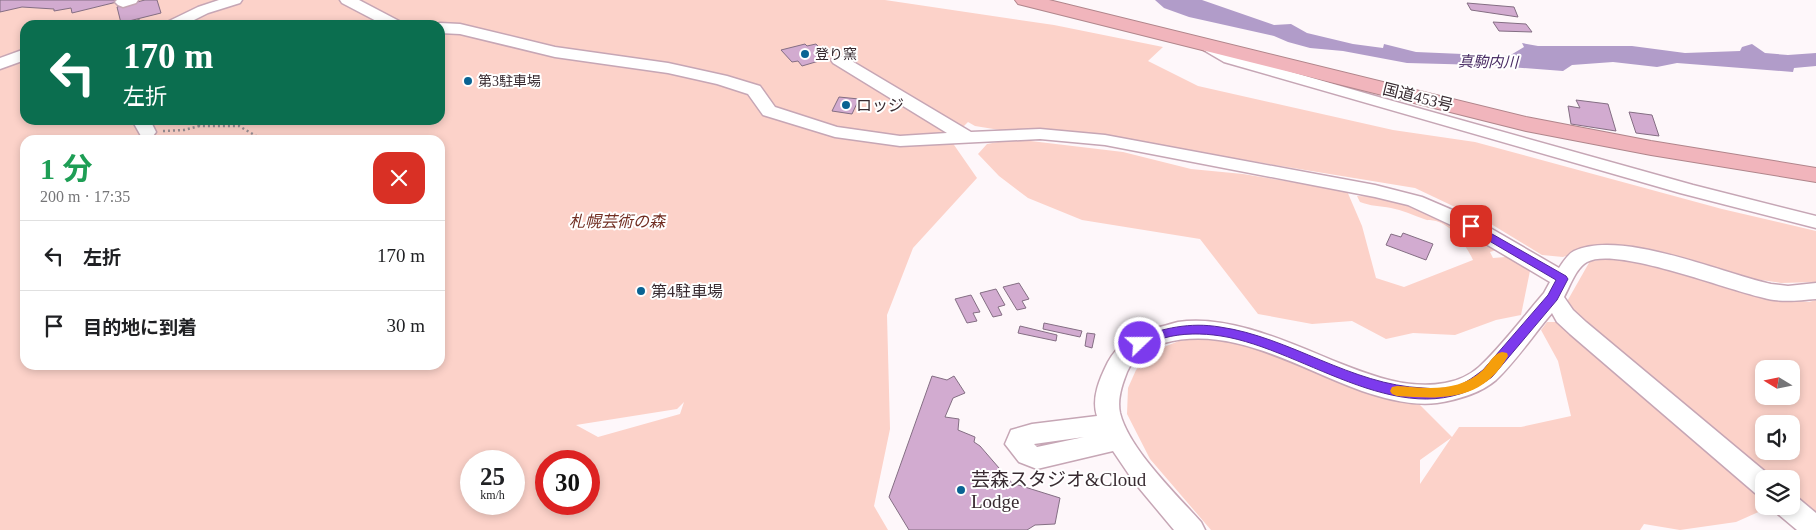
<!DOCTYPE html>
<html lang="ja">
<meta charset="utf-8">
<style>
:root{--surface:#fff;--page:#f6f6f6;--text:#202124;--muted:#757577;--line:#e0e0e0}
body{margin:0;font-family:"Times New Roman","Noto Sans JP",serif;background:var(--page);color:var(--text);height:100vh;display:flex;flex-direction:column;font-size:19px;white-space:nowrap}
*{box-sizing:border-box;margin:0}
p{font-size:16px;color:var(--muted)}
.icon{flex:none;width:28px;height:28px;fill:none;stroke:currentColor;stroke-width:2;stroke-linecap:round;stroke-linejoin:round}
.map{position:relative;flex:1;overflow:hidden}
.sheet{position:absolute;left:20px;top:135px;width:425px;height:235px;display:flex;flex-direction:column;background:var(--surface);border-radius:15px;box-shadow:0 2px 8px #0003}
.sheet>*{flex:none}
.hud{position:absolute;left:20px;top:20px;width:425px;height:105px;border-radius:15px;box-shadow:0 2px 8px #0003;background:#0b6e4f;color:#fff;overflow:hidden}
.needle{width:32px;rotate:280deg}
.tools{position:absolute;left:1755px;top:360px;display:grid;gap:10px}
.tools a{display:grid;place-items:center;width:45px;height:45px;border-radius:10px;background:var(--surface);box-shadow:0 2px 8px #0003;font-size:25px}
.speed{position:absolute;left:460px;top:450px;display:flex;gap:10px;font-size:25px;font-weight:700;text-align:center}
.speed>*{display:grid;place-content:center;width:65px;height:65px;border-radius:50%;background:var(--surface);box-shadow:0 2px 8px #0003;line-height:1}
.speed small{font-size:12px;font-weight:400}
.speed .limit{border:8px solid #d22;background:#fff;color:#111}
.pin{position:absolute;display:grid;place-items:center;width:42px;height:42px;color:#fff;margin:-21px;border-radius:10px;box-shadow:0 2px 8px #0006}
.me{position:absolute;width:55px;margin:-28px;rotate:68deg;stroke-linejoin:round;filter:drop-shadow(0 0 4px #0008)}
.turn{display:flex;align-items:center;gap:18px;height:105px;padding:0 20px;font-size:22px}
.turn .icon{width:65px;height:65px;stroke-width:2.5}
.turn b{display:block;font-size:35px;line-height:42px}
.round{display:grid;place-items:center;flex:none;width:52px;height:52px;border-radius:15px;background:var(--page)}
.summary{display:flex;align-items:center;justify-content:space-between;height:85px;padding:0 20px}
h1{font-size:30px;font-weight:700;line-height:38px;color:#1e9e55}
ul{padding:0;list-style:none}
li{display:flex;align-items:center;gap:15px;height:70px;padding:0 20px;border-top:1px solid var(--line)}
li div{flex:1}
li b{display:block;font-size:19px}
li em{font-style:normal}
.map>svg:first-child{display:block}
.green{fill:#fcd2c9;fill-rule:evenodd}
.water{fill:#b19cc9}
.building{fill:#d2abd0;stroke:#846e83}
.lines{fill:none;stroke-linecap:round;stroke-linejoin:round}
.minor-casing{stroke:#c6a6b5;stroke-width:3}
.highway-casing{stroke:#b0858b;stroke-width:2}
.path{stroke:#988e93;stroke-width:2.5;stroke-dasharray:2 3;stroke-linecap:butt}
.minor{fill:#fff;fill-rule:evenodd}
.highway{fill:#f1b5bc;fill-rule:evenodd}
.route{fill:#7c3aed;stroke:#51269a}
.slow{fill:#f59e0b}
.poi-dot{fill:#096393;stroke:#fff;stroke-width:2}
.labels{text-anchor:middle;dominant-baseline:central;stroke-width:4;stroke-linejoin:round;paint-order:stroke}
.far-poi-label{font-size:14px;fill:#382b31;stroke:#fff;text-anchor:start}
.far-water-label{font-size:15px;font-style:italic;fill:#482b63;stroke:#fff}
.street-label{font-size:16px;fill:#382b31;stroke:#fff}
.poi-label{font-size:16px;fill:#382b31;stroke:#fff;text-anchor:start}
.park-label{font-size:16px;font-style:italic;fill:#722f23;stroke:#fff}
.near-poi-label{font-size:19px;fill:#382b31;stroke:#fff;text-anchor:start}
</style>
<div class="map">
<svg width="1816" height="530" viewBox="0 0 1816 530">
<rect width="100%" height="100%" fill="#fef7fa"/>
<g class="green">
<path d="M0 0H885L1054 25 1163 47 1148 61 1198 86 1393 130 1475 142 1722 209 1816 231V282L1781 283 1727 275 1590 247 1563 257 1542 255 1491 224 1415 188 1073 132H1012L975 126 968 122 949 141 952 142 977 178 913 248 887 315 890 429 874 506 888 530H0ZM25 25H440V120H25ZM25 140H440V365H25ZM684 402 680 414 598 437 576 425 677 409ZM471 461H514V504H471ZM546 461H589V504H546Z"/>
<path d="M1014 139 1123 152 1191 169 1243 174 1347 191 1362 226 1376 278 1404 287 1473 260C1466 245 1453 226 1436 221 1432 220 1428 221 1424 219 1413 215 1402 210 1391 208 1380 206 1370 206 1360 202L1357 196 1387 197 1413 202 1499 249 1490 252 1493 258 1518 256 1531 266 1521 315 1496 320 1455 335 1413 333 1386 339 1352 321 1312 324 1258 314 1200 239 1082 220 1028 198 999 176 978 154 987 144Z"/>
<path d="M1618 258 1653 263 1756 296 1809 302 1816 300V519L1791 498V479H1769L1565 305 1590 261ZM1764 369H1791V396H1764ZM1764 424H1791V451H1764Z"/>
<path d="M1547 322H1559L1742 475 1764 497V506H1772L1736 522 1680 530 1644 524 1640 530H1211L1150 459 1127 414 1128 388 1136 370 1151 352 1179 341 1204 337 1226 340 1267 353 1356 388 1420 405 1452 437 1459 427H1521L1571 416 1558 361 1541 330ZM1451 438 1420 484V460Z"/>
</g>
<polygon class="water" points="1155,0 1202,0 1274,25 1291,24 1307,33 1353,44 1383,48 1384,44 1416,52 1509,56 1524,47 1522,43 1538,46 1632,46 1685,53 1740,51 1742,47 1752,44 1765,53 1788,55 1816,53 1816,66 1794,68 1793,72 1677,63 1657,67 1613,62 1572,65 1563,71 1482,65 1407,63 1343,51 1310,48 1288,42 1274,36 1189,17 1164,8"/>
<g class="building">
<polygon points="0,0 125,0 72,13 71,8 54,11 54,9 22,7 0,12"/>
<polygon points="145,0 157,0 161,13 121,23 117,7"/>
<polygon points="1467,3 1514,7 1518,17 1471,10"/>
<polygon points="1493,22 1526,24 1532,32 1499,31"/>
<polygon points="805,44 807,46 816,44 829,58 802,66 798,61 792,62 781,50"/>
<polygon points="839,97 859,99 852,114 832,111"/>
<polygon points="1576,100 1608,104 1616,131 1571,124 1568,106 1580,108"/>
<polygon points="1629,112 1652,115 1659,136 1636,133"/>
<polygon points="1403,233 1433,244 1426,260 1386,245 1391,234 1401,237"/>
<polygon points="1019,283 1029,299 1022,301 1026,308 1017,310 1003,287"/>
<polygon points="996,289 1005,305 998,307 1002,315 993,317 980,293"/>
<polygon points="971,295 980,312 973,313 977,321 967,323 955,299"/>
<polygon points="1044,323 1082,331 1080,337 1043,329"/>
<polygon points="1020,326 1057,335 1056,341 1018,333"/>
<polygon points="1087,333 1095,334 1092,348 1085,346"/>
<polygon points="932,376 947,380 954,376 965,393 953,398 945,417 959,419 958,430 975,437 974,442 980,446 1012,483 1060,498 1055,524 1035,525 1027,530 909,530 889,497"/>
</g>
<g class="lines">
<g class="minor-casing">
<g id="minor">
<polygon points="117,0 138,0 136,3 123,7 118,5 115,2"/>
<polygon points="219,0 242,0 240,3 208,13 184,25 164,25 167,22 198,7"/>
<polygon points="340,0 359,0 401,22 404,25 384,25 342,3"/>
<path d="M440 23 460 24 555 47 668 63 727 76 760 86 775 107 837 127 900 136 947 133 833 63 831 60 833 57H845L971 132 1040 129 1105 135 1375 185 1422 197 1478 221 1559 268C1563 262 1568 254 1574 251 1621 229 1721 273 1771 284L1788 286 1816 283V299C1802 300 1788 302 1774 300 1736 294 1617 245 1587 262 1576 268 1570 286 1564 297L1573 310 1586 322 1774 479H1764V496L1755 493 1570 334 1557 322 1552 313C1534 334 1516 361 1496 380 1481 393 1456 400 1437 403 1412 406 1386 399 1362 391 1300 369 1232 324 1164 343 1148 347 1134 356 1127 372 1122 385 1117 399 1120 413 1129 449 1176 494 1201 522L1205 530H1174L1134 482 1113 451 1037 469 1019 462 1005 444 1011 430 1032 424 1097 416C1091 398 1100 378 1108 362 1119 342 1136 334 1156 328 1164 326 1171 324 1178 322 1230 314 1292 344 1339 363 1372 376 1409 390 1445 383 1457 381 1470 375 1479 367 1501 347 1524 316 1544 293L1550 282 1464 231 1408 205 1375 197 1105 145 1040 139 900 146 835 137 763 115 748 94 717 84 668 73 555 57 460 34 440 33V25H434ZM1084 437 1037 447 1034 444Z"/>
<polygon points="1206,40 1236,56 1382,98 1693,185 1816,216 1816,228 1680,193 1224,62 1200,48 1198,45 1200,42"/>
<polygon points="25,49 25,60 0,69 0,58"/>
<polygon points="132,120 150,120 156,132 153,136 147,137 141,136"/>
<polygon points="1791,496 1798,498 1816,513 1816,530 1797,530 1778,514 1775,506 1791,506"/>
</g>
</g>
<g class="highway-casing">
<polygon id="highway" points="1015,0 1049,0 1526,117 1651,141 1816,168 1816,182 1651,155 1526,131 1018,4"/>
</g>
<g class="path">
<polyline points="138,19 141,25"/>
<polyline points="200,120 199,126 239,126 263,140"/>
<polyline points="163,131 184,130 199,126"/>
</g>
<use href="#minor" class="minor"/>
<use href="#highway" class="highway"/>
</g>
<path class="route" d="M1471 222 1566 276 1568 279 1557 300 1492 377C1409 440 1306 349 1221 336 1202 333 1182 333 1164 338 1154 340 1145 349 1135 346L1133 343 1135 339C1163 328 1190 322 1220 327 1290 337 1351 385 1423 388 1434 389 1446 389 1457 386 1466 383 1475 376 1483 370L1548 295 1556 280 1467 228 1465 226Z"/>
<path class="slow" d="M1502 352 1507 353 1508 356C1482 402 1442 399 1397 396L1392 394 1390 391 1392 387 1397 386C1427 388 1458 393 1483 370 1489 364 1493 354 1502 352Z"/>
<g class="poi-dot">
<circle cx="805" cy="54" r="5"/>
<circle cx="468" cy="81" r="5"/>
<circle cx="846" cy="105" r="5"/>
<circle cx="641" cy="291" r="5"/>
<circle cx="961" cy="490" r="5"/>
</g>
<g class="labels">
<g class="far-poi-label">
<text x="815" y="54">登り窯</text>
<text x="478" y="81">第3駐車場</text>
</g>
<g class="far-water-label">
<text transform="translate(1488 62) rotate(1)">真駒内川</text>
</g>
<g class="street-label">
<text transform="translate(1418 97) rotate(14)">国道453号</text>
</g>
<g class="poi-label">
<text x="856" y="105">ロッジ</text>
<text x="651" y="291">第4駐車場</text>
</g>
<g class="park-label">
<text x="617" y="221">札幌芸術の森</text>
</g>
<g class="near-poi-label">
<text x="971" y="479">芸森スタジオ&amp;Cloud<tspan x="971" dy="22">Lodge</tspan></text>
</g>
</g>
</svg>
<div class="tools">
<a><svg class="needle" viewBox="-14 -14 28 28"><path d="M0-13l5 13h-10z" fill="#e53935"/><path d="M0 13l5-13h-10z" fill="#757577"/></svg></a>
<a><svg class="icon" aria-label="sound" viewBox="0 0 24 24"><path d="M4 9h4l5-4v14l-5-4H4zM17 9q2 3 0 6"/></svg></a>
<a><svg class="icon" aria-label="layers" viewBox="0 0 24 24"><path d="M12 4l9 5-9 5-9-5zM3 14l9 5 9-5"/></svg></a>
</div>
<div class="speed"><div>25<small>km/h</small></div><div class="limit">30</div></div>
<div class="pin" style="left:1471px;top:226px;background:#d93025"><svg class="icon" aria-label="arrive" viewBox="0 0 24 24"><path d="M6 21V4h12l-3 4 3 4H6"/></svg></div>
<svg class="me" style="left:1140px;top:343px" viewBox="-20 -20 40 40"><circle r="17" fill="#7c3aed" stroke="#fff" stroke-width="3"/><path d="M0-11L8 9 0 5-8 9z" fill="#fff"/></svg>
<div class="hud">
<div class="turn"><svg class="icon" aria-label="left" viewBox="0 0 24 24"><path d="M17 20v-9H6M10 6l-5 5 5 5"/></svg><div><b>170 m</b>左折</div></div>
</div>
<section class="sheet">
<div class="summary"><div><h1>1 分</h1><p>200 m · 17:35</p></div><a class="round" style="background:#d93025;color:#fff"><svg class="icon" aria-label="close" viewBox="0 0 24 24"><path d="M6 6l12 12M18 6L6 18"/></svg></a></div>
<ul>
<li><svg class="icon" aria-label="left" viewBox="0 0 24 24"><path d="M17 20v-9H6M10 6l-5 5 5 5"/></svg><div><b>左折</b></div><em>170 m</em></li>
<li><svg class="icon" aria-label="arrive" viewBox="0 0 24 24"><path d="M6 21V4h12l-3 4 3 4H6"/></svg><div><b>目的地に到着</b></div><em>30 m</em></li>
</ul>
</section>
</div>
